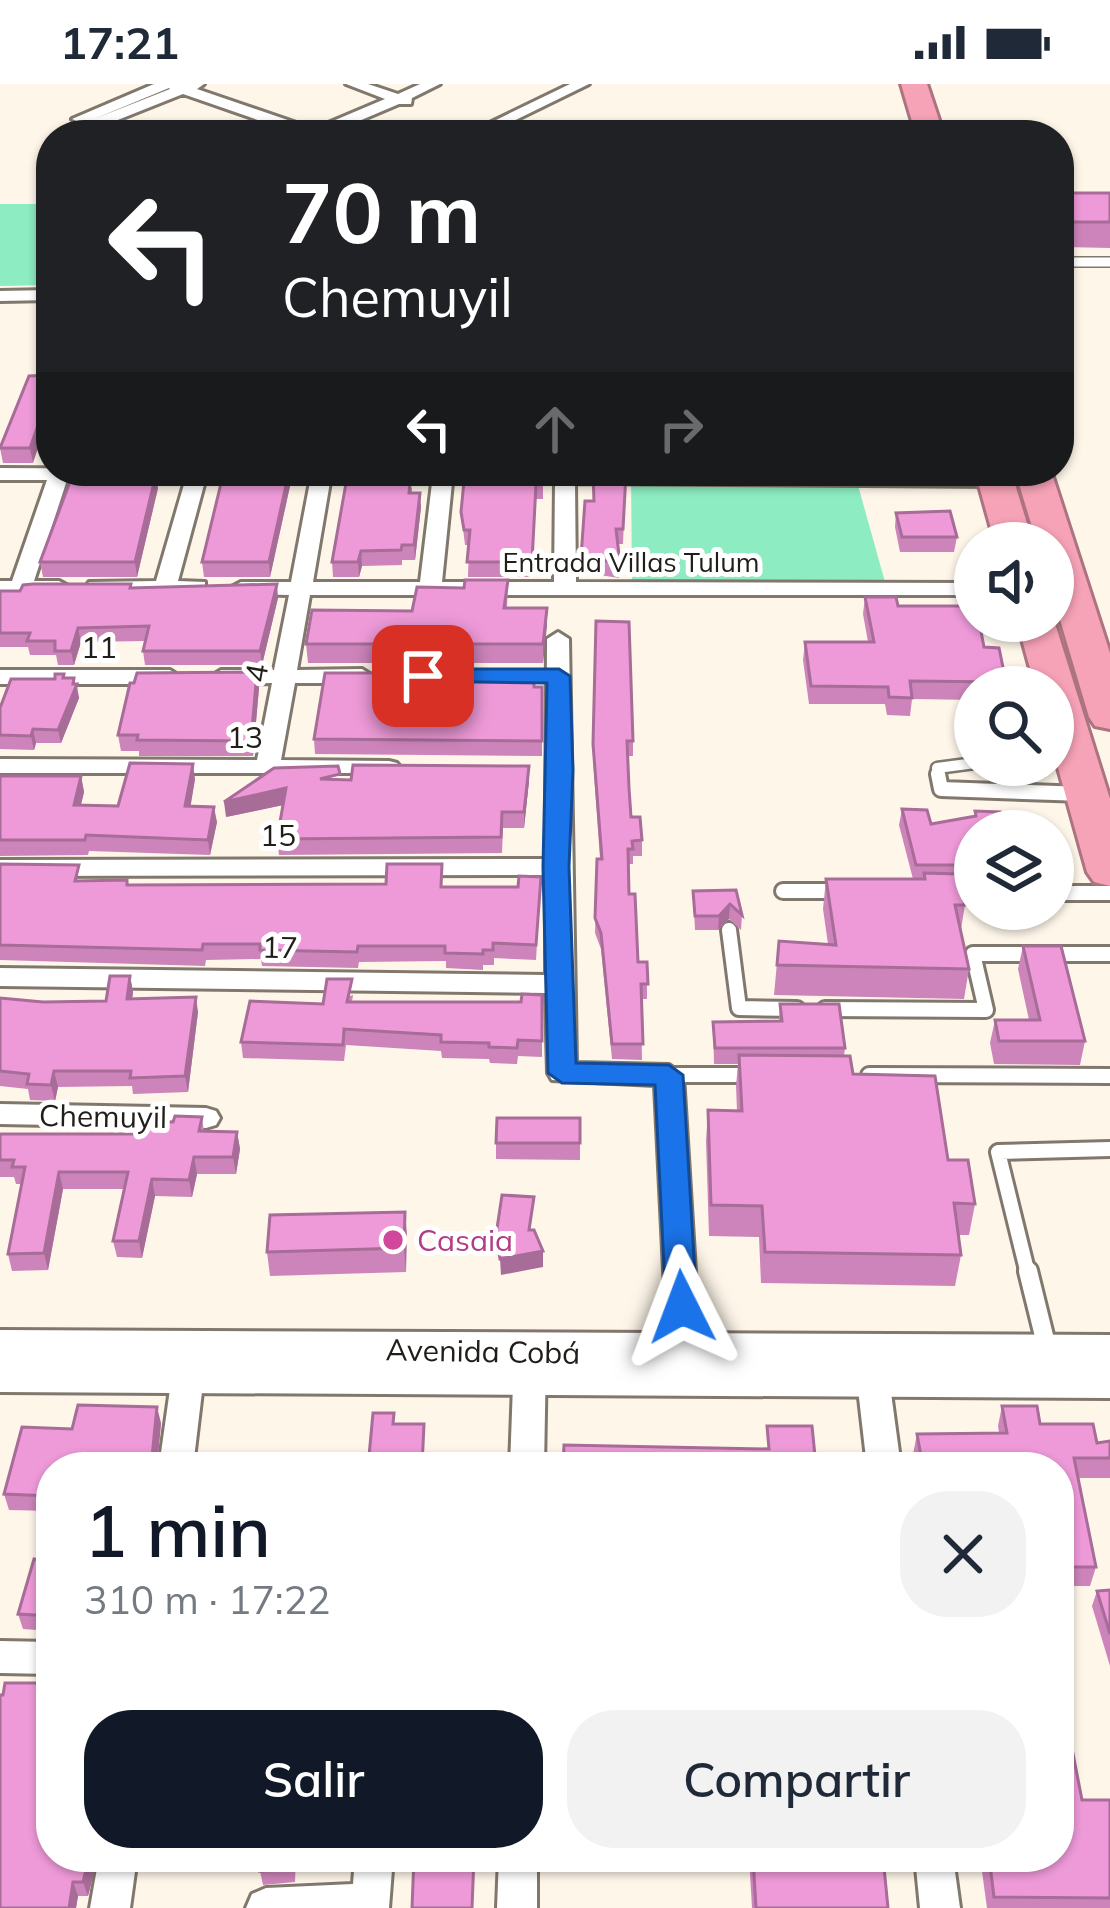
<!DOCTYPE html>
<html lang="es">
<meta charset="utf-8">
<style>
:root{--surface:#fff;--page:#f2f2f3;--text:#1f2937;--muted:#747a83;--accent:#111827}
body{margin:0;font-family:Mulish,sans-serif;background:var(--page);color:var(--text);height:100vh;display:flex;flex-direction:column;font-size:45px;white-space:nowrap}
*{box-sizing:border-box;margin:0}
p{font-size:39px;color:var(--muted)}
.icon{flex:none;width:66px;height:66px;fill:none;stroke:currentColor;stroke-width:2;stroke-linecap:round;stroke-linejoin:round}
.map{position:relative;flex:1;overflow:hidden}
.drawer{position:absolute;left:36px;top:1368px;width:1038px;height:420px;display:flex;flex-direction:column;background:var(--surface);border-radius:48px;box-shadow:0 3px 9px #0004}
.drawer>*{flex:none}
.guide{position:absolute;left:36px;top:36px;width:1038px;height:366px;border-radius:48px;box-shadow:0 3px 9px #0004;background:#202124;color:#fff;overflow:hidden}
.buttons{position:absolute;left:954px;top:438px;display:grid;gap:24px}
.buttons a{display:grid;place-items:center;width:120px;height:120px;border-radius:50%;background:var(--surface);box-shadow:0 3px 9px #0004;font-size:60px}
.pin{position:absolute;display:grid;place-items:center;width:102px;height:102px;color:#fff;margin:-51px;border-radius:24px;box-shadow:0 6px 18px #0006}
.me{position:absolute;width:132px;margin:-66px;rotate:357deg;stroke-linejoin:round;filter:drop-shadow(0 0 9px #0008)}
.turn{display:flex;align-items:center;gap:42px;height:252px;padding:0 48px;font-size:54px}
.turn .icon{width:156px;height:156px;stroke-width:2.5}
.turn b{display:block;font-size:84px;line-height:102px}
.lanes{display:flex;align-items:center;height:114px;padding:0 48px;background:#0003;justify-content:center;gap:60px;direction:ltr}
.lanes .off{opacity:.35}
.round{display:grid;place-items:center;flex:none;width:126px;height:126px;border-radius:48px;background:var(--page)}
.overview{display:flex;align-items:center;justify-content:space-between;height:204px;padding:0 48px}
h1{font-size:72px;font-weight:600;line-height:90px;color:var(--accent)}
.cta{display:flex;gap:24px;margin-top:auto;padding:24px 48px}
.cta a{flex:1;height:138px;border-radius:48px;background:var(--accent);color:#fff;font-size:48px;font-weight:600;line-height:138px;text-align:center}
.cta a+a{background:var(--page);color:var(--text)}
.status{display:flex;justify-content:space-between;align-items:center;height:84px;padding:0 60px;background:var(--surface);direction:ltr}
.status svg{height:33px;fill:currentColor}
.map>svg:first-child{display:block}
.green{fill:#8decc1}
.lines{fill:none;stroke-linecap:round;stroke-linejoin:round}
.lane-far3-casing{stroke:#80786d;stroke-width:12}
.lane-far2-casing{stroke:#80786d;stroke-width:15}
.lane-far1-casing{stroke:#80786d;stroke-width:20}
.lane-casing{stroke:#80786d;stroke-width:24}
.street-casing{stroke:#80786d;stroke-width:6}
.secondary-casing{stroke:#80786d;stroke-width:6}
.highway-casing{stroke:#ab7480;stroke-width:6}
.lane-far3{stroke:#fff;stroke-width:9}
.lane-far2{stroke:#fff;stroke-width:10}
.lane-far1{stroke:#fff;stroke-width:14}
.lane{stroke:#fff;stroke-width:18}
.street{fill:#fff;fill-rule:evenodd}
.secondary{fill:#fff;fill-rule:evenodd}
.highway{fill:#f6a2b7;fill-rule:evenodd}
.wall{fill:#cd84ba}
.shaded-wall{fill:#a76c97}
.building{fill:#ee9ad8;stroke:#a76c97;stroke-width:3}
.route{fill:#1a73e8;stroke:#114b97;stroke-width:3}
.hotel-dot{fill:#d1479c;stroke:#fff;stroke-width:4.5}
.labels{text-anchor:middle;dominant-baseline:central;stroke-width:10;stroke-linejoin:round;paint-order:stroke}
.far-street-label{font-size:27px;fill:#211e1a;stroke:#fff}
.street-label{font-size:30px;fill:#211e1a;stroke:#fff}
.hotel-label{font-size:30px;fill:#b23c85;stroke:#fff;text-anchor:start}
</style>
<div class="status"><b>17:21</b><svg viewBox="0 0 49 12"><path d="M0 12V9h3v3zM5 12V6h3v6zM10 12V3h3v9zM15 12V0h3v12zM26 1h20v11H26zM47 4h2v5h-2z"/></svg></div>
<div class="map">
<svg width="1110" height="1824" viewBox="0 0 1110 1824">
<rect width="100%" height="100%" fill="#fef6e9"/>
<g class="green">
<polygon points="0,120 51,120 51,201 0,202"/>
<polygon points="631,387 854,387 885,498 632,501"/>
</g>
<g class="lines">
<g class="lane-far3-casing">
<polyline id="lane-far3" points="1059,178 1110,178"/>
</g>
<g class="lane-far2-casing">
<polyline id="lane-far2" points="939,693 937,684 975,679"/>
</g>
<g class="lane-far1-casing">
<g id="lane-far1">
<polyline points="938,690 941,705 1084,710"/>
<polyline points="783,807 838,807"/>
<polyline points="944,808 975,808"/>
<polyline points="1053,809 1110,809"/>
<polyline points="729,846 739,924 797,925"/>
<polyline points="825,925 986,926 973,870 1110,870"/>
<polyline points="669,991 751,991"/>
<polyline points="869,991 1110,992"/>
<polyline points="1028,1190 998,1068 1110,1065"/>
</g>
</g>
<g class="lane-casing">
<polyline id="lane" points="1028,1187 1048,1268"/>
</g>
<g class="street-casing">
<g id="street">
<path d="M154 0H204L197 5 314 45 385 15 346 0H368L398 10 420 0H440L412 14 411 20H399L326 51H301L183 10 95 45 72 35ZM169 4 170 5 94 35Z"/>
<polygon points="570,0 589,0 485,51 465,51"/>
<polygon points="51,206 51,216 0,217 0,207"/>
<path d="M0 384 996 390 1006 396 996 402 575 399 576 498 975 499V511H310L297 586 362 585 373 592 362 599H295L281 676 389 677 397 679 401 684 397 689H0V675L257 676 272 599 221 600 210 593 221 586H274L289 511 241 510 230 504 241 498H291L310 398 205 397 178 497 205 498V508L97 509 86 503 89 498 156 497 185 397 67 396 34 497H59L70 503 59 509H0V497H12L47 396H0ZM330 398 432 399 420 498H313ZM452 399H555L554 498H442Z"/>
<polygon points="558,548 569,555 576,979 669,981 683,991 700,1269 695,1278 684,1282 673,1278 668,1269 655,1001 552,996 548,989 546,909 0,902 0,884 546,891 546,791 0,792 0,776 546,775 547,555"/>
<polygon points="0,586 170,586 181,593 170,600 0,600"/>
<polygon points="0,1020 206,1024 216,1027 220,1034 216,1041 206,1044 0,1040"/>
<polygon points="530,1260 541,1264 546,1273 544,1383 510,1383 514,1273 519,1264"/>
<polygon points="871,1266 882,1270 887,1279 901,1383 867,1383 855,1279 860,1270"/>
<polygon points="188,1278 199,1282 204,1291 193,1383 159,1383 172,1291 177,1282"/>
<polygon points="0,1557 51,1558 51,1590 0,1589"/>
<polygon points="99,1773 137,1773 130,1824 90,1824"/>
<polygon points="355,1773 393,1773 389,1824 246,1824 252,1810 266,1804 353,1800"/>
<polygon points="499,1773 537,1773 537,1824 497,1824"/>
<polygon points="915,1773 953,1773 960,1824 920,1824"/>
</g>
</g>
<g class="secondary-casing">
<polygon id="secondary" points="0,1246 1110,1251 1110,1314 0,1308"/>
</g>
<g class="highway-casing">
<g id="highway">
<polygon points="901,0 927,0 944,51 916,51"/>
<polygon points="975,387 1011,387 1033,459 995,459"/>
<polygon points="1015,387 1051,387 1110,569 1110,645 1095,642 1089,633 1053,512 1053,459 1037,459"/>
<polygon points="1053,533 1110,715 1110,802 1094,798 1087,788 1053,666 1053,603 1035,603 1017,537"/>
</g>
</g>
<use href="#lane-far3" class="lane-far3"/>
<use href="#lane-far2" class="lane-far2"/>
<use href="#lane-far1" class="lane-far1"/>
<use href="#lane" class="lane"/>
<use href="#street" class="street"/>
<use href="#secondary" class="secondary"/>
<use href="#highway" class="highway"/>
</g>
<g class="wall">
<polygon points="1059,109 1110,109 1110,164 1064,163 1063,169"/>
<polygon points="29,292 33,379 3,379 0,364"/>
<polygon points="543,389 543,415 536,415 532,493 468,493 469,461 465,461 461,428"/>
<polygon points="626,389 623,460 617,460 619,494 580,488 581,473 593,417"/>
<polygon points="290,402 270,493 204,493 202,478"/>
<polygon points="412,403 412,409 421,423 415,476 402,476 402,481 362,482 359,493 333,493 332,478"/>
<polygon points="158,404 137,493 43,493 40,478"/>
<polygon points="896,429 957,453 954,468 900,468 895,443"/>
<polygon points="508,496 507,524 547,524 543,579 308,579 306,560 412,527 464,504"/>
<polygon points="131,504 278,514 262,581 145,581 143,567 146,557 81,558 74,581 58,581 56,571 30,571 28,563 0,563 0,507"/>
<polygon points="865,513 898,522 984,563 1006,598 1005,603 975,603 975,616 912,615 910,632 887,631 885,620 809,620 803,576 805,558 868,558 863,530"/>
<polygon points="596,537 633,657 633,672 628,672 631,733 642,756 642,772 633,772 633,780 629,780 629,810 638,878 647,878 647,915 641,915 642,976 612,975 601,865 595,849 597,775 600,775 593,675"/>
<polygon points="257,588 259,604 253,672 139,672 139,667 121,667 118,651"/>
<polygon points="65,594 77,600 79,614 61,659 36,659 34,666 0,665 0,624"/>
<polygon points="534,603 542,603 542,672 315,670 314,655"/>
<polygon points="0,692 81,692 84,708 81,721 118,722 195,695 190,722 217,738 210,771 89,767 88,771 0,772"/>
<polygon points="340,696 529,697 524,744 503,744 502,769 279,771 277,755 283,721 226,733"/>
<polygon points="902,725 931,740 974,733 975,727 975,797 960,797 965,821 961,845 969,885 964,915 774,911 779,857 828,860 823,825 826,795 913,795 899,741"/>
<polygon points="0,780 82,797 127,796 128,801 518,803 541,793 536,876 494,874 494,881 483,881 483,886 446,884 446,877 359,878 358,884 262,882 261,875 206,876 205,882 0,876"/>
<polygon points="736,806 742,831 741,846 729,835 718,846 695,846 693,807"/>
<polygon points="1023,862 1085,957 1080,981 994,980 990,959 995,936 1029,936 1018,885"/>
<polygon points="130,892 133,908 132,915 198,928 188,1008 133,1010 132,1002 58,1003 55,1017 30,1016 28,1005 0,1002 0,914 43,918 106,917"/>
<polygon points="353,911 352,918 521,918 542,911 542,973 518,972 517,980 490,979 489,975 442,974 441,967 346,961 344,977 243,974 241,958 323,920"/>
<polygon points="780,920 845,964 844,972 853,990 948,1076 975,1120 969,1151 958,1151 961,1171 955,1202 761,1199 759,1153 709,1152 706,1057 708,1026 737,1027 736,1002 738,980 714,980 713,938 779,937"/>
<polygon points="202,1033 204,1048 237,1048 240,1065 236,1090 197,1090 192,1113 155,1112 142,1174 117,1173 113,1157 124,1105 63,1105 48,1186 12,1187 8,1170 21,1100 16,1100 14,1093 0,1093 0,1050 144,1050 173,1038"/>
<polygon points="580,1034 580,1076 496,1075 496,1059"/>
<polygon points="405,1128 406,1188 270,1192 267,1168"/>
<polygon points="1002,1322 1040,1340 1097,1359 1110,1357 1110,1394 1078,1394 1096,1483 1090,1502 1059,1502 1059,1383 916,1383 913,1370 917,1350 999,1349 998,1342"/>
<polygon points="161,1339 157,1383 51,1383 51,1427 9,1426 4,1410 72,1345"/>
<polygon points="51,1432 51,1547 23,1545 18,1530 40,1476"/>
<polygon points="1110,1506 1110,1582 1092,1522 1097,1507"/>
<polygon points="1082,1716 1110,1716 1110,1824 987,1824 980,1773 1059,1773"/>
<polygon points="51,1773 98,1773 88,1812 78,1812 76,1824 0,1824"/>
<polygon points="261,1773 296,1773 295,1798 263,1801 260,1787"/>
<polygon points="749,1773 883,1773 888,1824 752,1824"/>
</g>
<g class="shaded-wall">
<polygon points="1067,144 1063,169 1059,171 1059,147"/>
<polygon points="51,304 51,326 33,379 30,364"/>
<polygon points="289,388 290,402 270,493 269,478"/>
<polygon points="156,390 158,404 137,493 135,478"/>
<polygon points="420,409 421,423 415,476 414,461"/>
<polygon points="361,467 362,482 359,493 358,478"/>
<polygon points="277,500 278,514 262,581 260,567"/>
<polygon points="547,524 547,542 543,579 543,560"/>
<polygon points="78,544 81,558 74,581 71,567"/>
<polygon points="257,588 259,604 253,672 251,657"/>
<polygon points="74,594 79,614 61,659 58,646"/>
<polygon points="33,645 36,659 34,666 31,652"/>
<polygon points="193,680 195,695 188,738 185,722"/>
<polygon points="529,682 529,697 524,744 524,728"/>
<polygon points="81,692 84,708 77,736 74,721"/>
<polygon points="286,704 288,720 226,733 224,718"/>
<polygon points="214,723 217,738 210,771 208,756"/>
<polygon points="730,820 729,835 718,846 719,832"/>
<polygon points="130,892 133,908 130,931 127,915"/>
<polygon points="196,913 198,928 188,1008 185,992"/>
<polygon points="54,987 58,1003 55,1017 51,1001"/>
<polygon points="237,1048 240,1065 236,1090 233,1073"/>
<polygon points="194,1073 197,1090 192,1113 189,1096"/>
<polygon points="59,1088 63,1105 48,1186 44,1169"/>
<polygon points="152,1095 155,1112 142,1174 139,1157"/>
<polygon points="405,1128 407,1151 406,1188 404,1164"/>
<polygon points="543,1167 543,1183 501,1191 500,1175"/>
<polygon points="157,1323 161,1339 157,1383 151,1383"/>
<polygon points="89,1773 98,1773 88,1812 83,1798"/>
<polygon points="73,1798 78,1812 76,1824 69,1824"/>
</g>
<g class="building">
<polygon points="1059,109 1110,109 1110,138 1065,138 1067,144 1059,147"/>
<polygon points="51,291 51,304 30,364 0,364 29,292"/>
<polygon points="74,387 156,390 135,478 40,478"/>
<polygon points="224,387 289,388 269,478 202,478"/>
<polygon points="348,388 411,389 409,409 420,409 414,461 402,461 401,466 361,467 358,478 332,478"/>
<polygon points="472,389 543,389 543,400 536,400 532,478 467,478 470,446 464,446 461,428 464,397 471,397"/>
<polygon points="593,389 626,389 623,445 616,445 620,479 581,473 585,417 594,417"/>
<polygon points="950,427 957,453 902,453 896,429"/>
<polygon points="465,496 508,496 504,524 547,524 543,560 306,560 312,526 412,527 417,503 464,504"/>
<polygon points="33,500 131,500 130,504 277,500 260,567 143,567 149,542 78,544 71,567 55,567 55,557 27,557 30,549 0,549 0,507 20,507 23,501"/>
<polygon points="865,513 896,513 898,522 975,522 975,537 979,537 984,563 999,564 1006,598 910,597 912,614 889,613 888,603 811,602 805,558 874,558"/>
<polygon points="596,537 629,538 633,657 627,657 629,704 631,733 640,733 642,756 632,757 633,765 628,765 629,810 635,810 638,878 647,878 648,900 641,900 643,960 612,960 601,849 595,834 597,775 602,775 593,660"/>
<polygon points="257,588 251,657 137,656 138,651 118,651 130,599 134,599 137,589"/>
<polygon points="325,589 534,589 534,603 542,603 542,657 314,655"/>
<polygon points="55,590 64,590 63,594 74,594 73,600 77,600 58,646 33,645 31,652 0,651 0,624 11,595 55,595"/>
<polygon points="130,679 193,680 185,722 214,723 208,756 86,751 85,756 0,756 0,692 81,692 74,721 118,722"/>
<polygon points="353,681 529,682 524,728 502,728 501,753 277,755 286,704 224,718 274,684 338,682 340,690 320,695 351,696"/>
<polygon points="902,725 927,726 931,740 976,732 975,727 1000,728 1003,747 975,747 975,781 916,781"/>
<polygon points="0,780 79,781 75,797 127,796 127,801 386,800 387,780 442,780 441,803 518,803 519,792 541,793 536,861 493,859 493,866 483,866 483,870 445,869 445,862 358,862 357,868 260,866 260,860 203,860 202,866 0,861"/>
<polygon points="924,789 958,790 965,821 955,821 969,885 777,881 779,857 836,861 826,795 925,795"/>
<polygon points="736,806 742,831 730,820 719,832 695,832 693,807"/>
<polygon points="1023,862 1061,862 1085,957 999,957 995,936 1040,936"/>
<polygon points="110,892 130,892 127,915 196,913 185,992 130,994 131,987 54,987 51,1001 27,1000 29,990 0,987 0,914 43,918 106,917"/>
<polygon points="327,895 352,895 347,918 521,918 522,910 542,911 542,957 518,956 517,964 489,963 489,959 441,958 441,951 344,945 343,961 241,958 250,917 323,920"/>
<polygon points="780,920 839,920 845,964 715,964 713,938 782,937"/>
<polygon points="739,971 850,972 853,990 935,992 948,1076 968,1076 975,1120 954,1119 961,1171 765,1168 762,1122 711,1121 708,1026 742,1027"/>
<polygon points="175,1032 202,1033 199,1047 237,1048 233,1073 194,1073 189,1096 152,1095 139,1157 113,1157 128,1088 59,1088 44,1169 8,1170 25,1083 12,1083 14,1076 0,1076 0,1050 144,1050 148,1037 173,1038"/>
<polygon points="497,1034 580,1034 580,1059 496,1059"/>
<polygon points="502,1111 534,1113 529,1146 534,1146 543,1167 500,1175 496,1151"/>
<polygon points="405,1128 404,1164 267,1168 270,1131"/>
<polygon points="78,1321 157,1323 151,1383 51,1383 51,1412 4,1410 22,1343 72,1345"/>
<polygon points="1002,1322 1037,1322 1040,1340 1093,1340 1097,1359 1110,1357 1110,1374 1074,1374 1096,1483 1059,1483 1059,1383 923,1383 917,1350 1007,1349"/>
<polygon points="373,1329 394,1329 393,1340 424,1340 422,1383 368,1383"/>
<polygon points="767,1342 812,1342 815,1372 865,1372 866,1383 563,1383 564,1361 769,1365"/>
<polygon points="250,1370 249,1383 322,1383 209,1383 211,1371"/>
<polygon points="51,1432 51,1532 18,1530 34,1475 40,1476"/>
<polygon points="1110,1506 1110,1550 1097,1507"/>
<polygon points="5,1599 51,1599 51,1773 89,1773 83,1798 73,1798 69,1824 0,1824 0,1611 3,1611"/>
<polygon points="1059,1649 1069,1649 1082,1716 1110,1716 1110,1814 994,1813 989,1773 1059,1773"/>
<polygon points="261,1773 293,1773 292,1784 260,1787"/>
<polygon points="414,1773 474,1773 472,1824 412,1824"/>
<polygon points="753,1773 883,1773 888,1824 756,1824"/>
</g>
<polygon class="route" points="423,585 559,585 570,592 573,686 569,783 576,979 669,981 683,991 697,1223 693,1232 682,1235 670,1232 666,1223 655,1001 562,999 548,989 543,783 547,599 415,597 415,587"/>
<circle class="hotel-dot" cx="393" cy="1156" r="12"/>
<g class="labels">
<g class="far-street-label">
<text x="631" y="478">Entrada Villas Tulum</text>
</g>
<g class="street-label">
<text x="99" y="563">11</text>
<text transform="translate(256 589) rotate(-80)">4</text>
<text x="245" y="653">13</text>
<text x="278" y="751">15</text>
<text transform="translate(280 863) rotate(1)">17</text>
<text transform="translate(103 1032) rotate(1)">Chemuyil</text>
<text transform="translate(483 1267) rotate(1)">Avenida Cobá</text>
</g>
<g class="hotel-label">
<text x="417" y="1156">Casaia</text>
</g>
</g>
</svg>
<div class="buttons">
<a><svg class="icon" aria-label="sound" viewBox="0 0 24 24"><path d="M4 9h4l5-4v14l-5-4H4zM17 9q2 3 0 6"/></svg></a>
<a><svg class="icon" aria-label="search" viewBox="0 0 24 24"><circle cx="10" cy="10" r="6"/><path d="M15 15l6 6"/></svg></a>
<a><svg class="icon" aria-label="layers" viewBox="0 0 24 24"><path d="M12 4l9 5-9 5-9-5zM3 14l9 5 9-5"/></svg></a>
</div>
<div class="pin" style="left:423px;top:592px;background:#d93025"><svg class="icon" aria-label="arrive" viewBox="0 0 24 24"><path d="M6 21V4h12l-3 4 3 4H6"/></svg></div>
<svg class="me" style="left:682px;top:1223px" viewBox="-20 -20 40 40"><path d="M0-17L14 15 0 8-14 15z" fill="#1a73e8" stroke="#fff" stroke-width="4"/></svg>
<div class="guide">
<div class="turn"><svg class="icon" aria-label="left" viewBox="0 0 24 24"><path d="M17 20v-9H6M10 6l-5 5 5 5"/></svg><div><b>70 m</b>Chemuyil</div></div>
<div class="lanes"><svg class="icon" aria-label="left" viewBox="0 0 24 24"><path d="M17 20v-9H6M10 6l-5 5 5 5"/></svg><svg class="icon off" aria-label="ahead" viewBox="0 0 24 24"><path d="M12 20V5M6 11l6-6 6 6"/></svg><svg class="icon off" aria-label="right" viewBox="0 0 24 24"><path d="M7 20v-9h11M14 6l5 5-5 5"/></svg></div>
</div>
<section class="drawer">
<div class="overview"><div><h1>1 min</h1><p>310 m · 17:22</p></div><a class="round"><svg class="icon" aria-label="close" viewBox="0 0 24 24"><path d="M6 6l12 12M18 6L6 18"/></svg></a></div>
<div class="cta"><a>Salir</a><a>Compartir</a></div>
</section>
</div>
